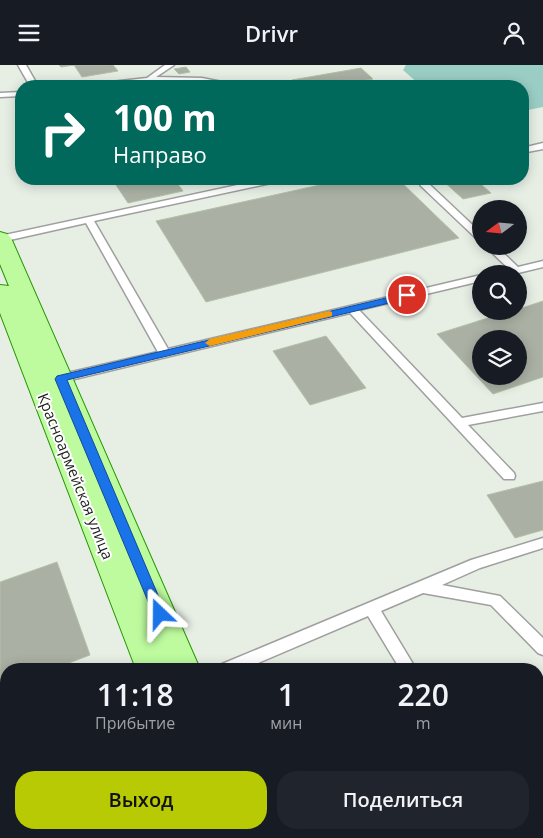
<!DOCTYPE html>
<html lang="ru">
<meta charset="utf-8">
<style>
:root{--surface:#171b24;--page:#20242c;--text:#f1f3f6;--muted:#9ea1a6;--accent:#b7ca03}
body{margin:0;font-family:"Open Sans",sans-serif;background:var(--page);color:var(--text);height:100vh;display:flex;flex-direction:column;font-size:19px;white-space:nowrap}
*{box-sizing:border-box;margin:0}
p{font-size:16px;color:var(--muted)}
.icon{flex:none;width:28px;height:28px;fill:none;stroke:currentColor;stroke-width:2;stroke-linecap:round;stroke-linejoin:round}
.map{position:relative;flex:1;overflow:hidden}
.side{position:absolute;left:0px;top:598px;width:544px;height:176px;display:flex;flex-direction:column;background:var(--surface);border-radius:20px 20px 0 0;box-shadow:0 2px 12px #0003}
.side>*{flex:none}
.banner{position:absolute;left:15px;top:15px;width:514px;height:105px;border-radius:20px;box-shadow:0 2px 12px #0003;background:#00695c;color:#fff;overflow:hidden}
.needle{width:32px;rotate:254deg}
.controls{position:absolute;left:472px;top:135px;display:grid;gap:10px}
.controls a{display:grid;place-items:center;width:55px;height:55px;border-radius:50%;background:var(--surface);box-shadow:0 2px 12px #0003;font-size:25px}
.pin{position:absolute;display:grid;place-items:center;width:42px;height:42px;color:#fff;margin:-21px;border:2px solid #fff;border-radius:50%;box-shadow:0 1px 5px #0007}
.me{position:absolute;width:55px;margin:-28px;rotate:337deg;stroke-linejoin:round;filter:drop-shadow(0 0 4px #0008)}
.turn{display:flex;align-items:center;gap:18px;height:105px;padding:0 15px;font-size:22px}
.turn .icon{width:65px;height:65px;stroke-width:2.5}
.turn b{display:block;font-size:35px;line-height:42px}
.eta{display:flex;justify-content:space-evenly;align-items:center;height:85px;text-align:center}
.eta b{font-size:30px;font-weight:600;line-height:35px}
.cta{display:flex;gap:10px;margin-top:auto;padding:10px 15px}
.cta a{flex:1;height:58px;border-radius:20px;background:var(--accent);color:#111;font-size:20px;font-weight:600;line-height:58px;text-align:center}
.cta a+a{background:var(--page);color:var(--text)}
header{display:flex;justify-content:space-between;align-items:center;height:65px;padding:0 15px;background:var(--surface);font-size:22px;font-weight:600}
.map>svg:first-child{display:block}
.forest{fill:#9acec4}
.building{fill:#aab1a4;stroke:#b3c1a7;fill-rule:evenodd}
.lines{fill:none;stroke-linecap:round;stroke-linejoin:round}
.lane-casing{stroke:#9f9f9f;stroke-width:3}
.primary-casing{stroke:#259702;stroke-width:2}
.lane{fill:#fff;fill-rule:evenodd}
.primary{fill:#bdfb9e;fill-rule:evenodd}
.route{fill:#1a73e8;stroke:#114b97}
.slow{fill:#f59e0b}
.labels{text-anchor:middle;dominant-baseline:central;stroke-width:4;stroke-linejoin:round;paint-order:stroke}
.street-label{font-size:15px;fill:#1e1e1e;stroke:#fff}
</style>
<header><svg class="icon" aria-label="menu" viewBox="0 0 24 24"><path d="M4 6h16M4 12h16M4 18h16"/></svg>Drivr<svg class="icon" aria-label="person" viewBox="0 0 24 24"><circle cx="12" cy="8" r="4"/><path d="M4 21q1-7 8-7t8 7"/></svg></header>
<div class="map">
<svg width="543" height="773" viewBox="0 0 543 773">
<rect width="100%" height="100%" fill="#e7efe5"/>
<polygon class="forest" points="406,0 543,0 543,42 523,46 522,21 421,21 403,5"/>
<g class="building">
<polygon points="59,0 113,0 118,6 82,12 74,0 61,2"/>
<polygon points="186,2 190,7 179,9 174,4"/>
<polygon points="361,3 373,14 329,21 299,21 292,15"/>
<polygon points="112,114 174,114 183,126 128,138"/>
<polygon points="227,114 255,114 232,119"/>
<polygon points="347,114 398,114 459,173 206,237 156,156"/>
<polygon points="441,114 475,114 491,128 463,134"/>
<path d="M543 236V312L493 329 437 269 510 246H519V244ZM481 274H519V311H481Z"/>
<polygon points="326,271 366,323 310,340 273,286"/>
<polygon points="543,416 543,465 515,473 487,430"/>
<polygon points="57,497 90,590 53,604 6,604 6,621 0,623 0,517"/>
<polygon points="94,768 150,768 152,773 95,773"/>
</g>
<g class="lines">
<g class="lane-casing">
<g id="lane">
<polygon points="18,0 26,0 38,21 30,21"/>
<polygon points="165,0 174,0 156,12 202,13 242,21 166,16 89,21 93,19 147,13"/>
<polygon points="21,27 21,31 0,32 0,28"/>
<polygon points="543,78 543,84 522,88 522,83"/>
<polygon points="265,114 280,114 276,117 94,156 168,284 481,210 481,216 359,245 462,353 543,338 543,346 468,360 514,408 515,411 514,414 504,414 350,248 54,319 50,318 48,315 50,312 158,287 86,158 1,177 0,171"/>
<polygon points="422,114 430,114 429,119 481,168 481,176 478,175 421,121 420,119"/>
<polygon points="485,181 496,181 518,202 543,196 543,202 514,209 495,209 509,204"/>
<polygon points="543,473 543,483 480,503 442,520 500,531 543,573 543,590 538,588 491,540 423,528 381,546 416,604 400,604 368,551 244,604 219,604 222,599 471,495"/>
<polygon points="6,669 6,685 0,687 0,671"/>
<polygon points="498,768 517,768 519,773 500,773"/>
</g>
</g>
<g class="primary-casing">
<g id="primary">
<polygon points="0,167 7,169 11,173 200,604 136,604 0,248 0,220 9,221 0,199"/>
<polygon points="199,768 272,768 274,773 201,773"/>
</g>
</g>
<use href="#lane" class="lane"/>
<use href="#primary" class="primary"/>
</g>
<polygon class="route" points="407,228 410,228 410,233 67,315 166,549 164,553 160,555 155,553 55,314 57,311"/>
<polygon class="slow" points="329,246 332,247 332,251 210,281 205,278 210,274"/>
<g class="labels">
<g class="street-label">
<text transform="translate(76 411) rotate(68)">Красноармейская улица</text>
</g>
</g>
</svg>
<div class="controls">
<a><svg class="needle" viewBox="-14 -14 28 28"><path d="M0-13l5 13h-10z" fill="#e53935"/><path d="M0 13l5-13h-10z" fill="#9ea1a6"/></svg></a>
<a><svg class="icon" aria-label="search" viewBox="0 0 24 24"><circle cx="10" cy="10" r="6"/><path d="M15 15l6 6"/></svg></a>
<a><svg class="icon" aria-label="layers" viewBox="0 0 24 24"><path d="M12 4l9 5-9 5-9-5zM3 14l9 5 9-5"/></svg></a>
</div>
<div class="pin" style="left:407px;top:230px;background:#d93025"><svg class="icon" aria-label="arrive" viewBox="0 0 24 24"><path d="M6 21V4h12l-3 4 3 4H6"/></svg></div>
<svg class="me" style="left:160px;top:549px" viewBox="-20 -20 40 40"><path d="M0-17L14 15 0 8-14 15z" fill="#1a73e8" stroke="#fff" stroke-width="4"/></svg>
<div class="banner">
<div class="turn"><svg class="icon" aria-label="right" viewBox="0 0 24 24"><path d="M7 20v-9h11M14 6l5 5-5 5"/></svg><div><b>100 m</b>Направо</div></div>
</div>
<section class="side">
<div class="eta">
<div><b>11:18</b><p>Прибытие</p></div>
<div><b>1</b><p>мин</p></div>
<div><b>220</b><p>m</p></div>
</div>
<div class="cta"><a>Выход</a><a>Поделиться</a></div>
</section>
</div>
